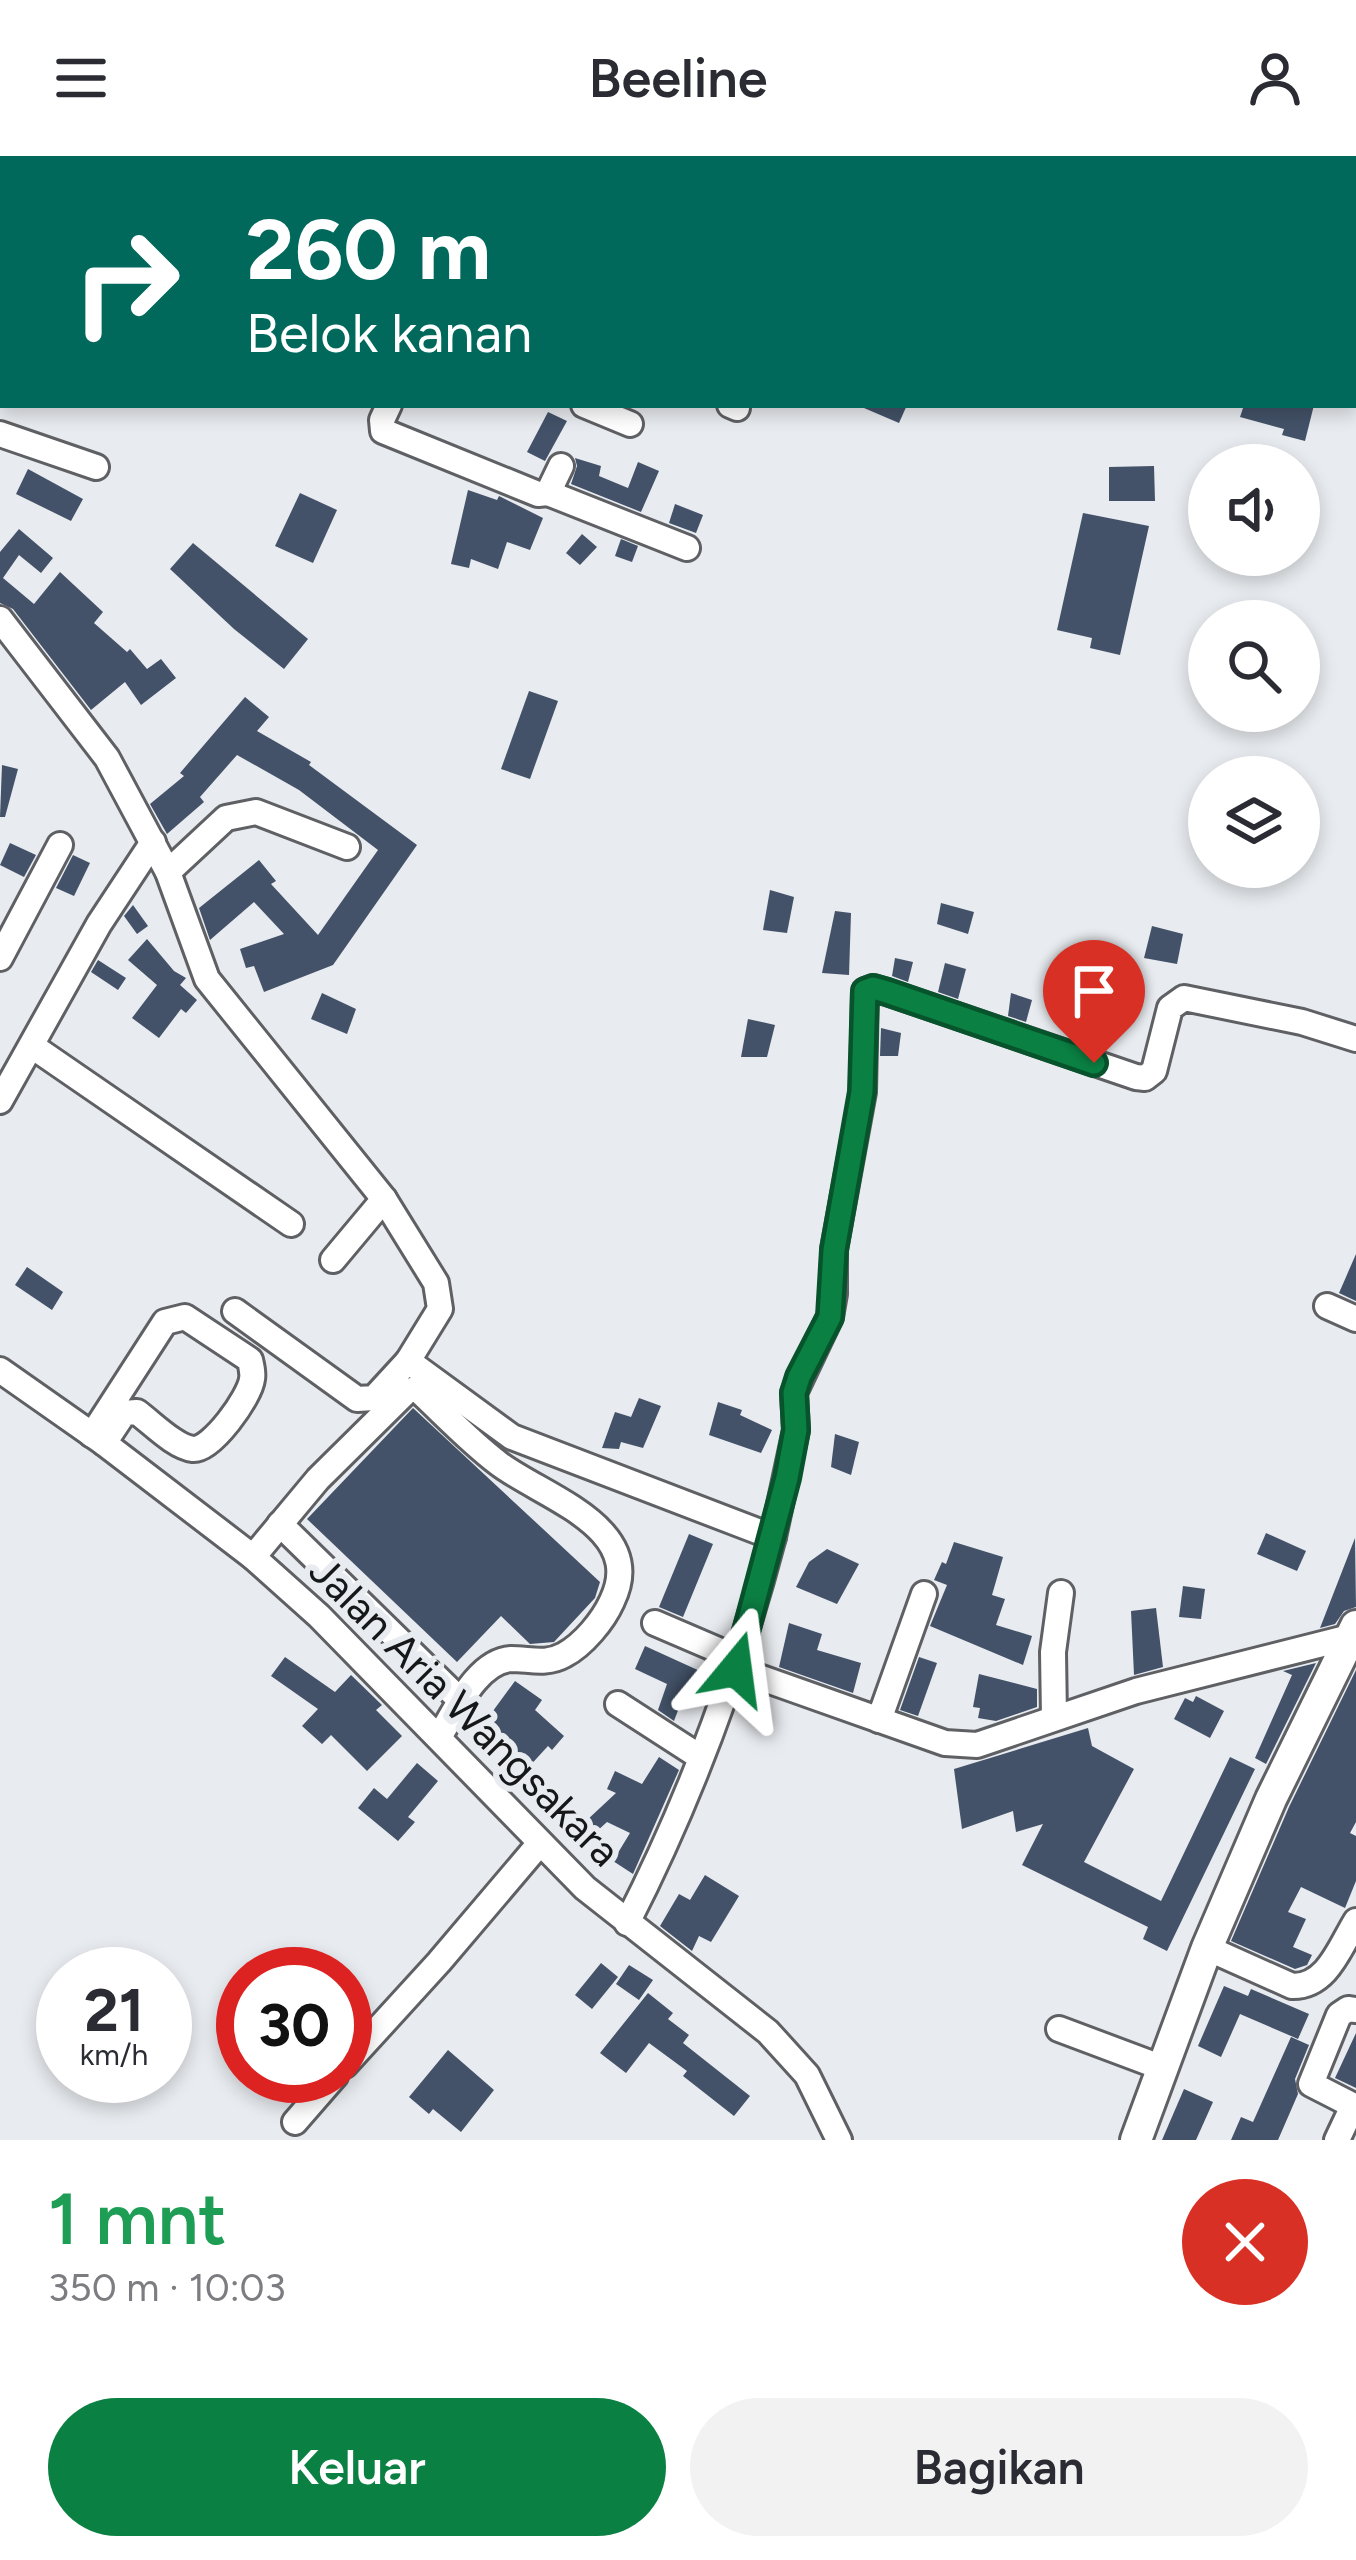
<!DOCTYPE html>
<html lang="id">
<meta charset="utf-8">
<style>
:root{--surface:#fff;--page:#f2f2f3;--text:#2b2b33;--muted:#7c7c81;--accent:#0b8043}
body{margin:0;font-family:Figtree,sans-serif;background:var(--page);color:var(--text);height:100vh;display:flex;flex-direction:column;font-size:45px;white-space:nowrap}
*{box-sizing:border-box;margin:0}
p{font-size:39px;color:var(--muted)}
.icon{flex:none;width:66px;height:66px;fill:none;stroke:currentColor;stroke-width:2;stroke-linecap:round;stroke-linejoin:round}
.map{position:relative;height:1984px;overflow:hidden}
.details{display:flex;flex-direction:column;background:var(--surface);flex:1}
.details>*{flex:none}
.banner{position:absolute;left:0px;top:0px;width:1356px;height:252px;box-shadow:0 6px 18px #0003;background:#00695c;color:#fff;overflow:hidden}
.controls{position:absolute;left:1188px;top:288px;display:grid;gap:24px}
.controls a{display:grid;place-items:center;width:132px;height:132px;border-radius:50%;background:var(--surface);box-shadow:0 6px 18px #0003;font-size:60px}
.speed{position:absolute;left:36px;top:1791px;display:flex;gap:24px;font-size:60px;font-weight:700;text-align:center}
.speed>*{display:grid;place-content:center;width:156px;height:156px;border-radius:50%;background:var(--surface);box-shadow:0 6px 18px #0003;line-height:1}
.speed small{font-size:30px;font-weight:400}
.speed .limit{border:18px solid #d22;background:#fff;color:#111}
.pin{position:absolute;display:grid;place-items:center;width:102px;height:102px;color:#fff;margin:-123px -51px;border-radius:50% 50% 50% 0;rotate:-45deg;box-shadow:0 0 12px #0007}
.pin .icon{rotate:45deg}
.me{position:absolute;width:132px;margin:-66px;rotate:16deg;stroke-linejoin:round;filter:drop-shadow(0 0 9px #0008)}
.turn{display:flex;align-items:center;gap:42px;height:252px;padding:0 48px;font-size:54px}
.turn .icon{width:156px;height:156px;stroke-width:2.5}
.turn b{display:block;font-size:84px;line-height:102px}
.round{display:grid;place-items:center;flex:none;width:126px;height:126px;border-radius:63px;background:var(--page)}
.head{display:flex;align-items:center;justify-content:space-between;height:204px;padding:0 48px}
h1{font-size:72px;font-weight:600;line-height:90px;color:#1e9e55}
.action{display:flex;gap:24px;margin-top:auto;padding:24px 48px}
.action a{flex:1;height:138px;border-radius:72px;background:var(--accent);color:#fff;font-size:48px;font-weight:600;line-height:138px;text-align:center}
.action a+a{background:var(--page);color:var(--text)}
header{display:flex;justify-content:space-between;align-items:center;height:156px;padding:0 48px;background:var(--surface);font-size:54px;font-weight:600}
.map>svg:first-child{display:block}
.building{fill:#435268}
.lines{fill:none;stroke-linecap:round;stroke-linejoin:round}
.minor-casing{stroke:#5e6064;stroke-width:30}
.major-casing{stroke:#5e6064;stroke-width:36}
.minor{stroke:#fff;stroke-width:24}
.major{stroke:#fff;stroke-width:30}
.route-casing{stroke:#07532c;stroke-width:30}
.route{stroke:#0b8043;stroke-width:21}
.labels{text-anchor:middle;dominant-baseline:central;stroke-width:12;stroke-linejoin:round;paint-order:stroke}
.street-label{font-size:42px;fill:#161718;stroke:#e8ebef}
</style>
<header><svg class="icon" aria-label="menu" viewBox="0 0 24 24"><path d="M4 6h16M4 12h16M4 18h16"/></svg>Beeline<svg class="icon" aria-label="person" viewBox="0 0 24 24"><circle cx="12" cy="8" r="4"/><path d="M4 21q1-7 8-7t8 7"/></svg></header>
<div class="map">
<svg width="1356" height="1984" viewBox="0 0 1356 1984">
<rect width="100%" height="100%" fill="#e8ebef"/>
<g class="building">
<polygon points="857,249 907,249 899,267"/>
<polygon points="1244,249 1314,249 1305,285 1282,279 1284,273 1240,261"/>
<polygon points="548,256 567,265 545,305 527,296"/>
<polygon points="575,302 601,310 599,320 628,332 638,306 659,315 641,356 571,328 577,310"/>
<polygon points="1154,310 1155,345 1109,345 1109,311"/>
<polygon points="28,313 83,343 71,365 16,338"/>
<polygon points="468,334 497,344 499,340 543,362 530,394 507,386 498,413 471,403 469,412 451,408"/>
<polygon points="300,337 337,354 313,407 275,390"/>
<polygon points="675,348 703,359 696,377 669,367"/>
<polygon points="1083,357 1149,370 1120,499 1090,492 1092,482 1057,474"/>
<polygon points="19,373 53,402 41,417 19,399 3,422 34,448 60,416 103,456 94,467 127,496 130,493 147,513 161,503 176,522 141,549 125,526 91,554 13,453 0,447 0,396"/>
<polygon points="582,378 597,391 580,409 566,397"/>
<polygon points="621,383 638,390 632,406 615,400"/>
<polygon points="193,387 308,483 284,513 234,473 170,413"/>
<polygon points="529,535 558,545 530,623 501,613"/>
<polygon points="245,541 269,561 257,575 311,606 309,609 417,689 333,809 264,836 254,810 246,812 240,793 284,778 254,746 210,784 199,752 259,704 276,725 271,728 318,779 378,694 299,634 237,599 200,641 204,646 167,678 150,648 184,620 180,617"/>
<polygon points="2,609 18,613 5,661 0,661"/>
<polygon points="10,687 36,699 24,721 0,709"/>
<polygon points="73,699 90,707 74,740 56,732"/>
<polygon points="770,734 794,741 787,777 763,774"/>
<polygon points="941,747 974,756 968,778 937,768"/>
<polygon points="133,749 148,770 137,778 124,760"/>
<polygon points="835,755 851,757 849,819 822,817"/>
<polygon points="1152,770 1183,778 1177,808 1144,802"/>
<polygon points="147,783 174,815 186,822 180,829 197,844 186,857 181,853 159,882 132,862 157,829 128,804"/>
<polygon points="895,802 913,806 908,826 892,820"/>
<polygon points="98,804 126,822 118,834 91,816"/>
<polygon points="945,807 966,813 958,843 938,836"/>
<polygon points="322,837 356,853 347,878 311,863"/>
<polygon points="1011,837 1032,844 1026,866 1008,860"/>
<polygon points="748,863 775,869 767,901 741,901"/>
<polygon points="881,872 901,877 898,900 880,900"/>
<polygon points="1356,1098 1356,1145 1339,1137"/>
<polygon points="27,1111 63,1136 52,1154 15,1129"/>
<polygon points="639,1242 661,1250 643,1292 621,1286 619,1293 602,1292 615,1256 631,1261"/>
<polygon points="718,1246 742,1254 740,1259 772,1274 761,1297 709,1279"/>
<polygon points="413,1252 600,1426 595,1442 554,1486 530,1488 501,1460 457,1506 307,1363"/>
<polygon points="835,1278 859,1286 851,1319 831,1311"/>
<polygon points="1266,1377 1306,1395 1297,1415 1257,1398"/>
<polygon points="689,1378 713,1388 683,1461 659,1451"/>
<polygon points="1355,1382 1356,1451 1344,1455 1335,1468 1320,1472"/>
<polygon points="954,1386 1003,1401 992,1439 1005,1443 996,1469 1032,1480 1023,1509 930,1470 947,1429 934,1424 942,1406 946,1408"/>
<polygon points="827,1393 859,1408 837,1448 796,1431 809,1406"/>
<polygon points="1183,1430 1205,1433 1201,1463 1179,1461"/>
<polygon points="1156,1452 1163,1511 1134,1519 1131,1455"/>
<polygon points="789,1467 822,1478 817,1494 861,1507 853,1537 779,1511"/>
<polygon points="645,1490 713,1521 705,1545 685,1536 674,1565 658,1554 667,1528 635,1513"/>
<polygon points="285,1501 335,1536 351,1519 382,1549 376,1554 402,1580 367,1615 331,1579 322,1588 302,1570 318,1553 271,1520"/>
<polygon points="919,1501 937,1507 918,1560 900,1554"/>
<polygon points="1316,1507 1266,1608 1255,1602 1292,1519 1283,1515"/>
<polygon points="1356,1514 1356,1666 1350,1677 1356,1680 1356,1725 1345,1752 1301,1731 1288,1756 1306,1763 1293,1791 1312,1799 1307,1809 1295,1813 1231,1785 1289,1651"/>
<polygon points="979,1518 1037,1533 1037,1551 996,1565 978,1562 980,1552 973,1551"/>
<polygon points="515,1525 542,1544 535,1554 564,1580 552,1594 548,1590 526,1614 509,1595 479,1574"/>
<polygon points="1196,1540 1224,1555 1210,1582 1174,1563 1185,1542 1193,1546"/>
<polygon points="1088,1572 1092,1590 1134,1613 1084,1706 1161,1745 1230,1601 1255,1613 1167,1795 1143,1783 1148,1771 1022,1709 1043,1668 1016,1676 1013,1655 962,1673 954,1613"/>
<polygon points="659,1601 679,1614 633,1718 613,1705 630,1677 607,1666 596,1676 586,1665 616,1637 607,1633 615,1615 642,1628"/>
<polygon points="417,1607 438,1625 408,1661 415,1666 398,1685 358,1652 374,1632 387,1643"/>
<polygon points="705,1719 739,1740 711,1786 699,1780 692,1795 660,1770 679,1738 690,1744"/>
<polygon points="601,1807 618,1821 592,1853 575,1839"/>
<polygon points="629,1809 653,1824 639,1844 616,1828"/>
<polygon points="1224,1830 1248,1840 1251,1833 1309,1858 1298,1883 1240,1858 1221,1901 1198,1890"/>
<polygon points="648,1837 673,1857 668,1863 689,1879 683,1887 750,1940 734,1960 683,1920 687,1915 649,1887 626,1917 600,1897"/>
<polygon points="1356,1877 1356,1932 1335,1922"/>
<polygon points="1291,1881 1309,1889 1295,1923 1298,1938 1278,1984 1231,1984 1241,1961 1253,1966"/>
<polygon points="448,1894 494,1934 461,1976 433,1953 429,1958 409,1941"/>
<polygon points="1184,1933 1213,1946 1196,1984 1162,1984"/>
</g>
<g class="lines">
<g class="minor-casing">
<g id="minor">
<polyline points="765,0 769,3"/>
<polyline points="17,3 18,0"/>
<polyline points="319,3 320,0"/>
<polyline points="487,3 488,0"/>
<polyline points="591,3 592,0"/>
<polyline points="701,3 702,0"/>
<polyline points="1162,3 1162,0"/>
<polyline points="1288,3 1289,0"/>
<polyline points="0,123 3,101"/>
<polyline points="1353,131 1356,132"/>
<polyline points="389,249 382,264 383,275 538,338 548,337 561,310"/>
<polyline points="584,249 630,268"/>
<polyline points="730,249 737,252"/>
<polyline points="0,278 96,311"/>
<polyline points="548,337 687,392"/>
<path d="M0 463 107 602 168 716 207 823 384 1043 436 1127 440 1153 408 1205 512 1281 773 1381C738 1514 690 1644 627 1767"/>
<polyline points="168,716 226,662 256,656 347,691"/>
<polyline points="0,802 60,689"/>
<polyline points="32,890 291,1068"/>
<polyline points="0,945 99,768 153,686"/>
<polyline points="333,1104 384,1043"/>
<polyline points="1327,1150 1356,1163"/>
<polyline points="235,1155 357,1243 374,1242 408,1205"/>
<polyline points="0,1214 104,1287 253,1401 319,1460 585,1732 768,1876 807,1919 839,1984"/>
<path d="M92 1279 165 1166 185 1161 250 1204C251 1208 253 1219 252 1223 250 1241 211 1295 193 1293 175 1291 152 1267 137 1256L124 1257 104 1287"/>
<polyline points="280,1368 461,1545"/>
<polyline points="773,1381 796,1274 794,1237 830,1161 834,1138 834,1093 863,936 865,835 873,832 887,836 1136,921 1145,922 1154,915 1170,852 1184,842 1302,866 1356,883"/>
<path d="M253 1401 318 1323 407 1235 417 1233C443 1257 469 1285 498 1307 542 1341 648 1371 612 1445 603 1465 583 1489 564 1499 546 1509 530 1503 511 1503 477 1505 455 1556 439 1581"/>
<polyline points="655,1467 739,1503"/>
<polyline points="736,1513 945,1587 977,1589 1136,1535 1350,1481"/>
<polyline points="618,1548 700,1601"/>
<polyline points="1054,1562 1053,1496 1061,1437"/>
<polyline points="879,1564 924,1438"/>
<path d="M1207 1792 1292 1830C1327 1831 1340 1791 1356 1765"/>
<polyline points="1356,1854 1348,1853 1339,1859 1311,1928 1356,1951"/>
<polyline points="1059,1873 1163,1912"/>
<polyline points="345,1909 439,1806 540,1687"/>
<polyline points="295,1966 335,1920"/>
<polyline points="1337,1984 1353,1950"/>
</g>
</g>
<g class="major-casing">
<polyline id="major" points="1136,1984 1207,1792 1271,1643 1356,1470"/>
</g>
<use href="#minor" class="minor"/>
<use href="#major" class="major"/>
</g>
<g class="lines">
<g class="route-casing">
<polyline id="route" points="736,1513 787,1322 796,1274 794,1237 799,1221 830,1161 834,1094 862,936 865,835 873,832 887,836 1094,907"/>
</g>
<use href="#route" class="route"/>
</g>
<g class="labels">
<g class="street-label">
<text transform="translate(465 1555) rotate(45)">Jalan Aria Wangsakara</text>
</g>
</g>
</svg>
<div class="controls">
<a><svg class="icon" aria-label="sound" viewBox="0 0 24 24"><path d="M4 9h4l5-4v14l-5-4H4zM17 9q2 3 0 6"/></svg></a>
<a><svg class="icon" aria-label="search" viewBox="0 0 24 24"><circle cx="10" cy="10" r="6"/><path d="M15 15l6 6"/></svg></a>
<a><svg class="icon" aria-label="layers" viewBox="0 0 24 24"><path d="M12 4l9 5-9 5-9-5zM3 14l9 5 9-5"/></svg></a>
</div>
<div class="speed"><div>21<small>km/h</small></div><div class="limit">30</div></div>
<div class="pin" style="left:1094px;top:907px;background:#d93025"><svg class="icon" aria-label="arrive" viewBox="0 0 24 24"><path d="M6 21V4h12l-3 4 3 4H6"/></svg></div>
<svg class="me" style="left:736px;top:1513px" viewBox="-20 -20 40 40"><path d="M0-17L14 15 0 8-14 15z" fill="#0b8043" stroke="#fff" stroke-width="4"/></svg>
<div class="banner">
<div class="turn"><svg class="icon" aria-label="right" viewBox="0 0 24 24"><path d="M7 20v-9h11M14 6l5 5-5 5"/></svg><div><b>260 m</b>Belok kanan</div></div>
</div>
</div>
<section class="details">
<div class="head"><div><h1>1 mnt</h1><p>350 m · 10:03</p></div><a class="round" style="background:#d93025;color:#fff"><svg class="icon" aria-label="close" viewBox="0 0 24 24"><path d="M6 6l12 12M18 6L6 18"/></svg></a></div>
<div class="action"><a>Keluar</a><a>Bagikan</a></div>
</section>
